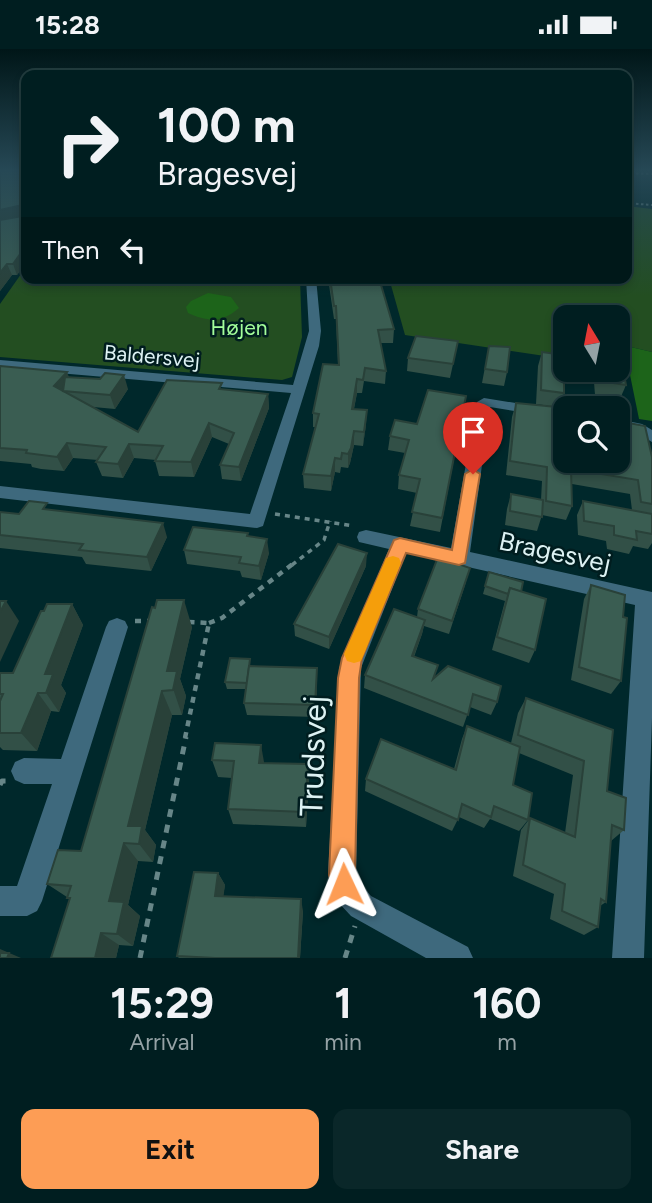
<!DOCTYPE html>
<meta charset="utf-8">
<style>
:root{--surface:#001e20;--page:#0a2729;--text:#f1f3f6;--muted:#95a2a5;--line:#223c3e;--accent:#fd9d55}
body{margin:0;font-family:Figtree,sans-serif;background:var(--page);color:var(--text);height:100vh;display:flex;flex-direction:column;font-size:26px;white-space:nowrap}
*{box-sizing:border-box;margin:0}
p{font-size:23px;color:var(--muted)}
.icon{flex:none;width:38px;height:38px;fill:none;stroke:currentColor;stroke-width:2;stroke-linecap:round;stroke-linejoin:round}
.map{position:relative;height:909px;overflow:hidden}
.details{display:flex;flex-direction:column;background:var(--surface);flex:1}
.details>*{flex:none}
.guide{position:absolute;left:21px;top:21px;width:611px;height:214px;border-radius:14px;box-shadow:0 4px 10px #0003,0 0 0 2px var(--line);background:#001e20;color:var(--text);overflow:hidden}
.needle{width:46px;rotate:350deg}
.tools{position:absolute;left:553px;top:256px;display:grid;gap:14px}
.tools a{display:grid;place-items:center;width:77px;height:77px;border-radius:14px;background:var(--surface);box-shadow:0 4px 10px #0003,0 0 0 2px var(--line);font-size:35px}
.pin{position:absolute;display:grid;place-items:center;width:60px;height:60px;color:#fff;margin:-72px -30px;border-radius:50% 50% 50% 0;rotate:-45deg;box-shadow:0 0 7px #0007}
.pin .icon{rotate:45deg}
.me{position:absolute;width:77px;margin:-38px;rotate:358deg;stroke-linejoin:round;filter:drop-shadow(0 0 5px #0008)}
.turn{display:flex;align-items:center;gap:24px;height:147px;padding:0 21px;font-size:32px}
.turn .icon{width:91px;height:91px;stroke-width:2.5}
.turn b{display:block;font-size:49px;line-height:60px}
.then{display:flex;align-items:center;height:66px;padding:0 21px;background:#0003;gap:14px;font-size:26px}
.eta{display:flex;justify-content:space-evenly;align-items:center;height:119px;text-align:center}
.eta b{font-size:42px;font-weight:700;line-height:49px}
.button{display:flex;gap:14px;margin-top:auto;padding:14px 21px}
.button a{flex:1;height:80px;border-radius:14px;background:var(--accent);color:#111;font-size:28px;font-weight:700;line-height:80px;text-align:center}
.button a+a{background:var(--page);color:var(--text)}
.status{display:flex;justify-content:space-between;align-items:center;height:49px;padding:0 35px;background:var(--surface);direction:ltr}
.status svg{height:19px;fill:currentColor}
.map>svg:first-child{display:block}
.green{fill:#234e21}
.forest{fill:#1d641a}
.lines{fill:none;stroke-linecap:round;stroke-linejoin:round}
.path-far3{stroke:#678688;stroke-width:2;stroke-dasharray:2.5 2.5;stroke-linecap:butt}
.path-far2{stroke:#678688;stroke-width:3.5;stroke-dasharray:5 5;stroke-linecap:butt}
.path-far1{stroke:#678688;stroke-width:4.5;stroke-dasharray:6 6;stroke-linecap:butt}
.path{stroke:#678688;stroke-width:5;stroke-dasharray:8 8;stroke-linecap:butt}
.minor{fill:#3e697d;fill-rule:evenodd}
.wall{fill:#325047}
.shaded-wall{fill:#294139}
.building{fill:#3a5d52;stroke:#294139;stroke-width:2}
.route{fill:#fd9d55;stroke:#a46637;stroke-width:2}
.slow{fill:#f59e0b}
.labels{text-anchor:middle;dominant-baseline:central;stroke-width:5;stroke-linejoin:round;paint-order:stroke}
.far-park-label{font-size:21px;fill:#a3fe9b;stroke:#001d1f}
.far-street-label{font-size:21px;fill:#ddf2f3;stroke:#001d1f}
.street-label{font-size:26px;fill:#ddf2f3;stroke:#001d1f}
.near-street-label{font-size:32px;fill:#ddf2f3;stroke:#001d1f}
</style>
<div class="status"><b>15:28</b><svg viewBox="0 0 49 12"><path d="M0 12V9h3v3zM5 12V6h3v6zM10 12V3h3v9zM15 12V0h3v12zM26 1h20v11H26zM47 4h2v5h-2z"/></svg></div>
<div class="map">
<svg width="652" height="909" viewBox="0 0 652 909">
<rect width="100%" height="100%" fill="#00282b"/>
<g class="green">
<polygon points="627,157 652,160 652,303 618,295 618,268 565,268 565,310 405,286 389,229 626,229"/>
<polygon points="26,218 26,229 300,229 302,288 292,328 282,331 0,308 0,255"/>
</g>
<g class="forest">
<path d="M208 244 231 248 239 259C222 274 208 273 188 264L186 258 191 252Z"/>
<polygon points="618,295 652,303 652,372 639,370 629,321 618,319"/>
</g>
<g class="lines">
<g class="path-far3">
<polyline points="626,124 652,125"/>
<polyline points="626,154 652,156"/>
</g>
<g class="path-far2">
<polyline points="275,465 354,477"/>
<polyline points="292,516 324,491 330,472"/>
</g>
<g class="path-far1">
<polyline points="135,572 152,572"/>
<polyline points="209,574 222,569 294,514"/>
<polyline points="185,689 209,574 188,573"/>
</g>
<g class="path">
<polyline points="0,736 2,732 6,732"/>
<polyline points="140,909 186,688"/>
<polyline points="345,909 355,877"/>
</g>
<g class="minor">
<polygon points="306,229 316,229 321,282 319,297 263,477 257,479 0,449 0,437 250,465 291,344 0,319 0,311 293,336 309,282"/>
<polygon points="484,349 565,362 565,370 490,358 470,503 652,543 652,669 644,909 612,909 635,556 406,504 361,619 356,826 359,833 371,847 468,898 473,909 426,909 351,867 338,853 328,826 339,619 389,500 359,493 357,488 359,483 366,481 451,499 477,353"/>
<polygon points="618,370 642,375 652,381 652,393 633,382 618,380"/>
<polygon points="117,569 125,572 128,578 42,852 37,862 27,867 0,867 0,837 17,837 52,735 24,735 15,731 11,722 15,713 24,709 61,710 106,578 109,572"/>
</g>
</g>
<g class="wall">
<polygon points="0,120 26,120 26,214 17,226 12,226 0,242"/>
<polygon points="328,229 379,229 394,280 393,294 380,294 386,322 385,335 364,332 362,344 357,344 354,360 366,375 363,397 354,396 350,414 348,419 341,418 340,424 335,423 331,442 304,439 303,425 316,378 313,378 313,364 338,316 336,270 334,270"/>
<polygon points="458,292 450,329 407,322 408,309"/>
<polygon points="489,297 507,323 504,337 482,334"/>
<polygon points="542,303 564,344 560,358 652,408 652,494 648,500 633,497 629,505 607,500 606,492 578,486 577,466 583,452 632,461 630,445 572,435 572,457 566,471 542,466 537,482 505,476 507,460 511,445 541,451 542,432 506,426 512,368 516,354 551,357 536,355 538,317"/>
<polygon points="0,317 69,328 128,340 115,360 93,358 138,383 223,340 268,345 269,359 241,432 222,430 220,416 229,395 212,388 194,428 159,427 155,412 156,411 134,409 123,429 102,427 96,413 98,411 73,409 64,422 41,420 32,418 31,415 0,412"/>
<polygon points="593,320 618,320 626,336 620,350 595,346"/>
<polygon points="466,347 440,483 410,477 417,444 398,440 399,426 405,404 388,401 390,387 417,375"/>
<polygon points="50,461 167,488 151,522 86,515 82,508 0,499 0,463 19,465"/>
<polygon points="249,487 269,504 261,531 242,528 240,522 187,515 184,501"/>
<polygon points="366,517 329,600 295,587 294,575"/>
<polygon points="489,523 521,543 535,601 529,614 492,601 505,552 483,545"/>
<polygon points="466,533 449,585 424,577 422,585 414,608 438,616 434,629 497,653 491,666 470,658 463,678 364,639 365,626 417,568 418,560"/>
<polygon points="591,536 623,568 621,632 611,645 571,631 584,550"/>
<polygon points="72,555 83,576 61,636 66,644 59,663 51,662 37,702 3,701 0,698 0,624 13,624 44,562"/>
<polygon points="155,559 192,578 180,630 186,647 182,666 172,666 145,781 156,796 153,813 138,812 128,856 140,867 133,897 119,896 116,909 70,850 47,835 81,802"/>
<polygon points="251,617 317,619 316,668 247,666 244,654 246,640 227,640 225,633"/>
<polygon points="526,649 613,681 607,742 624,781 611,792 606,853 600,857 598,878 584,886 550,870 554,845 513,827 521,781 530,769 565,784 573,726 519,704 513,736 528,771 519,782 490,770 484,779 459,768 452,782 365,742 366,730 454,720 462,690 467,677 511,694 518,664"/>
<polygon points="212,711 264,714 309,732 306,778 233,775 228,760 232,729 218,728"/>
<polygon points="218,824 225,836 223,847 303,862 300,909 179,909 177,907"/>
</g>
<g class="shaded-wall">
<polygon points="22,156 25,166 0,172 0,161"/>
<polygon points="26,197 26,214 17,226 13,215"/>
<polygon points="7,215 12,226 0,242 0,224"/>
<polygon points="67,323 72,336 63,342 54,337"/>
<polygon points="124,326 128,340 115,360 110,346"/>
<polygon points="357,330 357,344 351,374 352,360"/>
<polygon points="268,345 269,359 241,432 239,418"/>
<polygon points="367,361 366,375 363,397 364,383"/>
<polygon points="209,374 212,388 194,428 191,413"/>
<polygon points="354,382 354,396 350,414 348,419 348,405"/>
<polygon points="67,394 73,409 64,422 57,408"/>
<polygon points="129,395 134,409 123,429 118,415"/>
<polygon points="335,409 335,423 331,442 331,427"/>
<polygon points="163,474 167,488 151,522 147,508"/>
<polygon points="267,490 269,504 261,531 259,517"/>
<polygon points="367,504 366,517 329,600 329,588"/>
<polygon points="184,551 192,578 180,630 186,647 182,666 167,622"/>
<polygon points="6,552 19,572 0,613 0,563"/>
<polygon points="72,555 83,576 61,636 66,644 59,663 46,644 45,625"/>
<polygon points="425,571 422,585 409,620 412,607"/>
<polygon points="317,619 317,632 316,668 315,656"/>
<polygon points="162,642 172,666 145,781 156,796 153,813 139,795 128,777"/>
<polygon points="38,644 51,662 37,702 21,684"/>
<polygon points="261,696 264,713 263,730 259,714"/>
<polygon points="308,715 309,732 306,778 305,763"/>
<polygon points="124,794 138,812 128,856 140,867 133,897 117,885 109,852"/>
<polygon points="218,824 225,836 222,858 215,847"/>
<polygon points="301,850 303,862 300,909 298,909"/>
<polygon points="101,884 119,896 116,909 95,909"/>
<polygon points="0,900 21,909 6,909 0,906"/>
</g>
<g class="building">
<polygon points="0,120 26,120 26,197 13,215 7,215 0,224 0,171 23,167 25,159 22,156 0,161"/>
<polygon points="330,229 379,229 394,280 378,281 386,322 365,319 363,331 357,330 352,360 367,361 364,383 354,382 351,399 348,405 342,404 341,410 335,409 331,427 303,425 319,365 313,364 323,315 339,316 336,257 334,257"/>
<polygon points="416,287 458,292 453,315 408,309"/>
<polygon points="489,297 510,298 507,323 485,320"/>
<polygon points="542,303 564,306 564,344 541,341"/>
<polygon points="618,313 622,314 626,336 600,332 599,320 618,320"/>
<polygon points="0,317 67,323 54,337 138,383 167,331 222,334 219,340 268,345 239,418 220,416 234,384 209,374 191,413 155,412 163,397 129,395 118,415 96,413 106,398 67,394 57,408 26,404 27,401 0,399"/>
<polygon points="105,324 124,326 110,346 63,342 65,328 100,330"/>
<polygon points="428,341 466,347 442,469 412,463 420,430 399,426 409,391 390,387 395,371 417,375"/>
<polygon points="516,354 567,359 565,359 565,411 618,411 618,372 645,377 652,408 652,455 641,453 638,431 571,420 572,457 546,452 547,418 510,412"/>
<polygon points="511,445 543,451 542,468 510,462"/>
<polygon points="29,452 47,454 43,460 163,474 147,508 79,501 83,495 0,486 0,463 19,465"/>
<polygon points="583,452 652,465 652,485 636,482 637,491 614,486 614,477 584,472"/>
<polygon points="193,478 248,484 247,487 267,490 259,517 239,514 241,508 184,501"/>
<polygon points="338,495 367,504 329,588 294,575"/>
<polygon points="438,508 470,519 452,572 418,560"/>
<polygon points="489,523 523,533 521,543 510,539 508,545 485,537"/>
<polygon points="591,536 625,546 623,568 627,569 621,632 579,618"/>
<polygon points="510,539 546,550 535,601 497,588"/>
<polygon points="157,551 184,551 167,622 177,622 173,641 162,642 128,777 142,777 139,795 124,794 109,852 124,853 117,885 101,884 95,909 51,909 70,849 67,849 71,837 47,835 58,801 81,802 152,558 155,559"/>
<polygon points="0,552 6,552 0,563"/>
<polygon points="47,555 72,555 45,625 53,625 46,644 38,644 21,684 0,684 0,652 3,645 0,645 0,624 13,624 41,562 44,562"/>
<polygon points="394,560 425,571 412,607 438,616 433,630 448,617 501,637 497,653 473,645 468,666 365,626"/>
<polygon points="230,609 250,610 247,634 225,633"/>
<polygon points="249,617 317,619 315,656 244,654"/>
<polygon points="526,649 613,681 607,742 626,749 624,781 612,776 606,853 601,850 598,878 562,862 565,835 523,816 530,769 575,788 584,712 518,686"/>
<polygon points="467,677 520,698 513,736 532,744 528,771 494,757 491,768 462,755 458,771 366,730 381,690 456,721"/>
<polygon points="215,694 261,696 259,714 308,715 305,763 228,760 234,712 212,711"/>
<polygon points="194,823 218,824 215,847 301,850 298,909 215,909 177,907"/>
<polygon points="0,904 9,904 7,909 0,909"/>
</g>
<linearGradient id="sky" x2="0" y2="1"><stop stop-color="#001618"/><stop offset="0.49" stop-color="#264855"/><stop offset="1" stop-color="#264855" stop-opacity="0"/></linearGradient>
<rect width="652" height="247" fill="url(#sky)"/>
<polygon class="route" points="473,420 480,425 465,514 459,516 406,504 362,609 359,629 355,826 357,835 354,844 344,848 335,844 329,826 338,629 342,609 394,491 400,489 452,501 465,425"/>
<polygon class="slow" points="393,507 399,509 401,514 364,605 361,612 354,614 347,612 344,605 384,514 386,509"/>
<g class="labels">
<g class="far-park-label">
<text x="239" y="278">Højen</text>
</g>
<g class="far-street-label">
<text transform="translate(152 307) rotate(5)">Baldersvej</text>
</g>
<g class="street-label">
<text transform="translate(555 503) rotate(12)">Bragesvej</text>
</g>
<g class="near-street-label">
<text transform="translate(313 707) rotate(-88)">Trudsvej</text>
</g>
</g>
</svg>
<div class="tools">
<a><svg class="needle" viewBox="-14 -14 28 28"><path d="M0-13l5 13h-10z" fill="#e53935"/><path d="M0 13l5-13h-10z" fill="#95a2a5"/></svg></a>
<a><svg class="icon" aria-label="search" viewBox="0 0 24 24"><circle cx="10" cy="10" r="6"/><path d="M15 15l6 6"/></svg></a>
</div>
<div class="pin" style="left:473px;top:425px;background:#d93025"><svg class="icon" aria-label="arrive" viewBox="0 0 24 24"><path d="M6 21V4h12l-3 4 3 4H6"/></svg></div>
<svg class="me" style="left:344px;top:835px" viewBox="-20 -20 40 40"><path d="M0-17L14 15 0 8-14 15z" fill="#fd9d55" stroke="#fff" stroke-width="4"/></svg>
<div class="guide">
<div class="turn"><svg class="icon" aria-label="right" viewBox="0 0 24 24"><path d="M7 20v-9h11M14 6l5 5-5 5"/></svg><div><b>100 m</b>Bragesvej</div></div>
<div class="then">Then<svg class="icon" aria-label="left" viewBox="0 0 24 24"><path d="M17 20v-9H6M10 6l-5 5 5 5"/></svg></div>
</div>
</div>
<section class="details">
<div class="eta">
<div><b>15:29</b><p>Arrival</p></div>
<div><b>1</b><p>min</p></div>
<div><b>160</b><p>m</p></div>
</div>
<div class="button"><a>Exit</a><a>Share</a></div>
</section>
